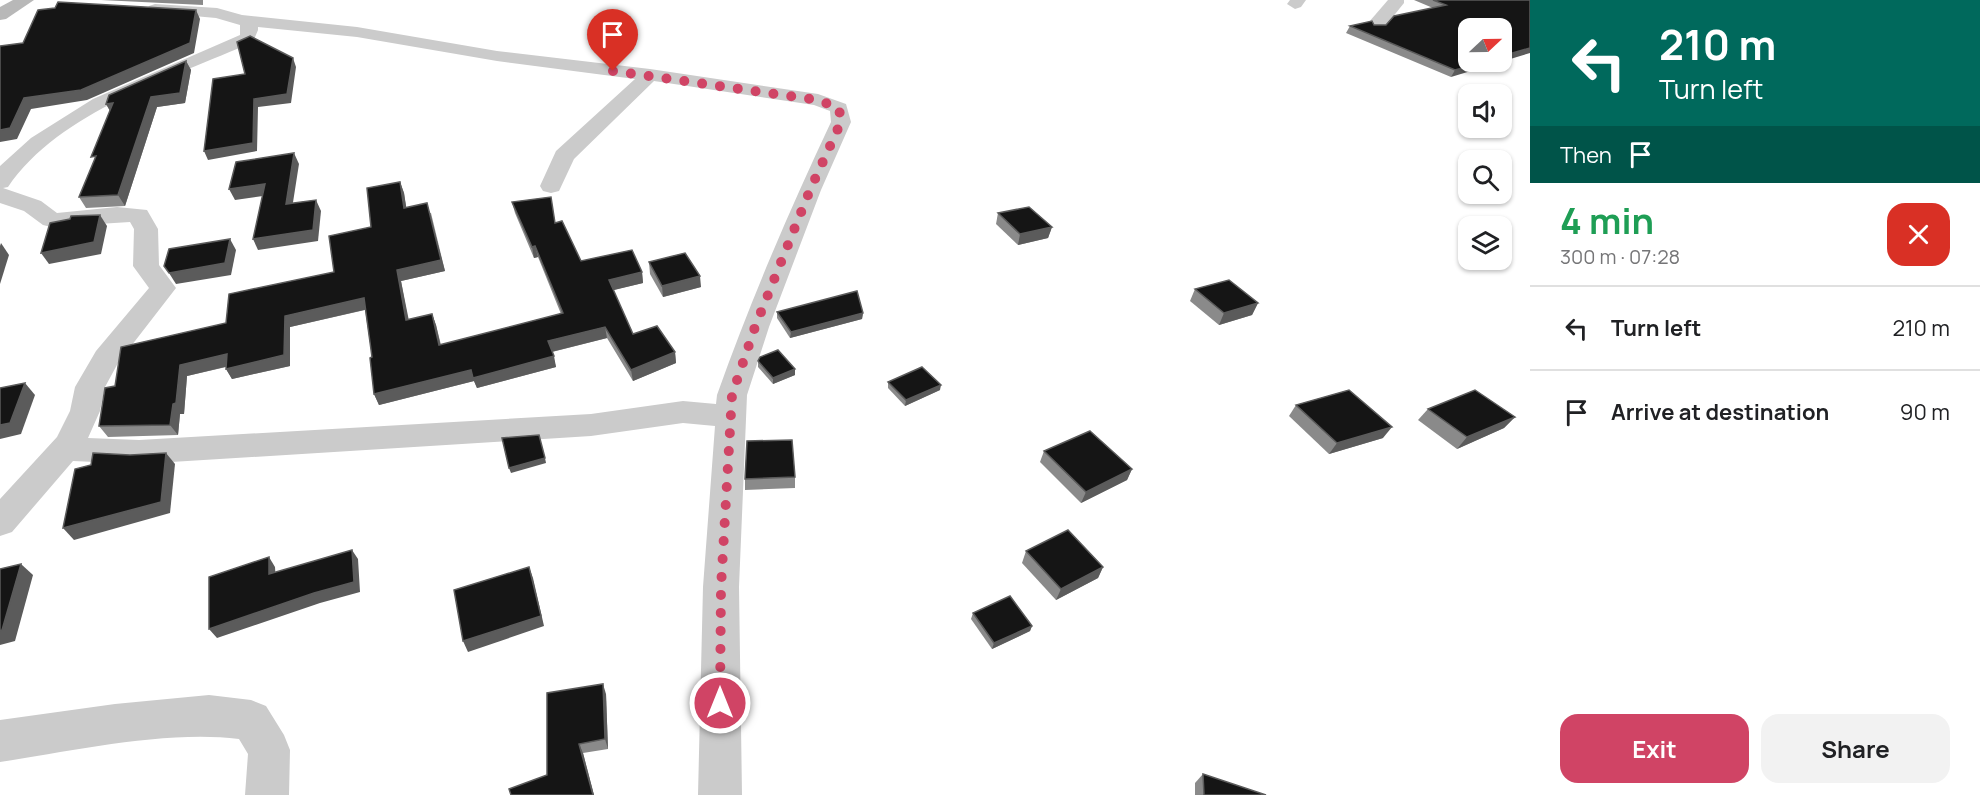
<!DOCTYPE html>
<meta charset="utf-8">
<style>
:root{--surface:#fff;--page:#f2f2f2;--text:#202124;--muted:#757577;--line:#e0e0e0;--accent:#d04465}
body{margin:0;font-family:Manrope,sans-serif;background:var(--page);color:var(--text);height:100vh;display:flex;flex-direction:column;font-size:22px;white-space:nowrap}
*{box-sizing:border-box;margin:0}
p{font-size:20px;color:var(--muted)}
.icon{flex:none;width:33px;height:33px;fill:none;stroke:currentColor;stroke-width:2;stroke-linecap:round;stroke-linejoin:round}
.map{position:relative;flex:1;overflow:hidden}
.details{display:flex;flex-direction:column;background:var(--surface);width:450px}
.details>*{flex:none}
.hud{background:#00695c;color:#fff;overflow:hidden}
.needle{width:39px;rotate:68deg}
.tools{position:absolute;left:1458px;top:18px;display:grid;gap:12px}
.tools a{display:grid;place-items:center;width:54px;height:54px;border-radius:12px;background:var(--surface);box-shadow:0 2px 4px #0004;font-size:30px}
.pin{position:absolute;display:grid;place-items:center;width:51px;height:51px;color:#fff;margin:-62px -26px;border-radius:50% 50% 50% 0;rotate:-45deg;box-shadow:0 0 6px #0007}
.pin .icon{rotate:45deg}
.me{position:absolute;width:66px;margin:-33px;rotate:0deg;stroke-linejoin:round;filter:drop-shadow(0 0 4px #0008)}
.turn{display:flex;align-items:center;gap:21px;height:126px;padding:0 30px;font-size:27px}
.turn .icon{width:78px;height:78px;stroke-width:2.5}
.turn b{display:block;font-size:42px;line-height:51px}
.then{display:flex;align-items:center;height:57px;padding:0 30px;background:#0003;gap:12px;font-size:22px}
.round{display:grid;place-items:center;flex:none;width:63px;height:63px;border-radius:18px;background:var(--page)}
.headline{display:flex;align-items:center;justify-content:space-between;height:102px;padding:0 30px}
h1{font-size:36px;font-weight:700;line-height:45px;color:#1e9e55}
.primary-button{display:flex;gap:12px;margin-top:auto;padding:12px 30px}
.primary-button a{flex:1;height:69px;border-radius:18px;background:var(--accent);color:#fff;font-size:24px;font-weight:700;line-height:69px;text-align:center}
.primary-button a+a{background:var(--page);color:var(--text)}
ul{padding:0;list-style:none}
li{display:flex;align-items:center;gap:18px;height:84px;padding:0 30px;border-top:2px solid var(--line)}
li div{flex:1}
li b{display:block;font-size:22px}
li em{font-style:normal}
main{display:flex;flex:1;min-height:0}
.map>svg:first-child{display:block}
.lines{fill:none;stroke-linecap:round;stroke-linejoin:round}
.minor{fill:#cbcbcb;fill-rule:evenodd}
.secondary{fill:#b8b8b8;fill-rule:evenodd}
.wall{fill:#8a8a8a}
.shaded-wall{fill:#5b5b5b}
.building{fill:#151515;stroke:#5b5b5b;stroke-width:1.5}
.route{stroke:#d04465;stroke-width:10;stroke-dasharray:0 18}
</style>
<main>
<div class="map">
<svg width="1530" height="795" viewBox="0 0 1530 795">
<rect width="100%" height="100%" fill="#fff"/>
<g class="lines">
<g class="minor">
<polygon points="1290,0 1306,0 1301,7 1295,9 1287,4"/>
<polygon points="1388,0 1404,0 1404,3 1383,29 1371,29 1369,22"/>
<path d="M155 4 217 8 242 15 357 27 497 51 650 69 818 94 846 104 851 122 821 190 769 327 747 395 739 587 742 795H698L703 587 715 426 683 423 591 436 139 464 73 461 12 532 0 536V499L57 437 70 411 75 387 96 351 149 288 133 266 134 229 130 222 51 227 43 225 24 211 0 203V166L31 138 93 99 240 35V25L216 18 149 12 147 9 149 6ZM258 27 357 37 497 61 635 79 556 151 540 186 543 191 551 193 559 191 574 159 654 81 814 105 830 111 831 122C789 211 750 302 717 395L716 404 683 401 591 414 139 440 88 438 100 411 105 387 118 363 176 288 159 265 158 229 147 210 117 207 57 213 41 201 3 188 8 187C60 111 172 78 253 42L258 30Z"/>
<path d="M209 695 251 700 266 706 284 735 290 750 289 795H245L248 754 239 739C166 730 73 751 0 762V720L115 704Z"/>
</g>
<polygon class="secondary" points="13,0 34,0 6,19 0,20 0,7"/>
</g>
<g class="wall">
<polygon points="101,0 203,0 203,5"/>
<polygon points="1414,0 1530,0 1451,77 1346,33 1350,26 1386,25 1433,8"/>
<polygon points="186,61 191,70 185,103 157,107 125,206 86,208 79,197 94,161 110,111 106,104"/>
<polygon points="400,182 404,193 406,207 431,213 445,271 401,281 408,320 432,314 436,325 441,345 561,314 538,257 534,258 515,213 512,202 555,223 581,261 642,272 643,283 613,290 633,334 675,352 676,363 633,381 607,338 552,352 556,367 477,388 474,381 379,405 374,394 372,357 365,310 290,327 290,366 232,379 226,369 226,367 187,376 184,414 180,414 178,435 108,437 99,426 115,386 226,323 334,272 371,227"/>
<polygon points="998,213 1052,227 1048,238 1018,245 996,224"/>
<polygon points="649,262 701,287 663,297 650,274"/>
<polygon points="1195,289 1258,303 1252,315 1219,325 1190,301"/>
<polygon points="777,312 863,313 862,319 790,338 777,318"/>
<polygon points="758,361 795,369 795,375 773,384 758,367"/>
<polygon points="888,382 940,390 905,406 888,388"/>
<polygon points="1296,405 1383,438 1329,454 1289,416"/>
<polygon points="1428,409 1515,417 1504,428 1457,449 1418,420"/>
<polygon points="1044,451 1132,469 1127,480 1081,503 1040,462"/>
<polygon points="795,477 795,488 745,490 745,479"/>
<polygon points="1026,551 1103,567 1098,578 1056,600 1022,563"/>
<polygon points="973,613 1032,626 1030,631 992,649 971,619"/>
<polygon points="606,694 608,749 583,753 594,795 511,795 547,775"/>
<polygon points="1203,774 1266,795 1195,795 1195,783"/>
</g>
<g class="shaded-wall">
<polygon points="196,10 200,19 194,53 87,100 31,109 17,139 0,142 0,130 24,98"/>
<polygon points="1530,48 1530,53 1451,77 1455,70 1484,62 1502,62 1502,56"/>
<polygon points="293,58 296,67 291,103 258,107 257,151 208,160 204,151"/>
<polygon points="186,61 191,70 185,103 157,107 125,206 118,195 151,97"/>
<polygon points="113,103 112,114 106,104"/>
<polygon points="294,153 299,164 291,215 286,204"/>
<polygon points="400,182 404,193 408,218 404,208"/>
<polygon points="265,184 270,195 235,200 229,189"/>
<polygon points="316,200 321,211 318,241 258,250 253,239"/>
<polygon points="427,203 445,271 401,281 411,331 406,320 397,270"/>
<polygon points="100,215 107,226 101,254 49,264 41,253"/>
<polygon points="1052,227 1048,238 1018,245 1020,234"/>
<polygon points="230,239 236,250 231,275 176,284 169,273"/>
<polygon points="1,243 9,255 0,284 0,246"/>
<polygon points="535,246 538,257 534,258 532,247"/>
<polygon points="642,272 643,283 610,291 609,280"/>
<polygon points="700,276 701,287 663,297 662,286"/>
<polygon points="364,298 368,309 290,327 290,366 232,379 226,369 285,316"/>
<polygon points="1258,303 1252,315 1219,325 1224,313"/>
<polygon points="863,313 862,319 790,338 791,332"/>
<polygon points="432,314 436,325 443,356 439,345"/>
<polygon points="605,327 607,338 551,352 548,341"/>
<polygon points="675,352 676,363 633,381 631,370"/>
<polygon points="227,354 233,365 187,376 184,414 180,414 178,435 170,425 173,404 180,365"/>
<polygon points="554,356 556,367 477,388 474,381 379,405 374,394 471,370"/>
<polygon points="795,369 795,375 773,384 773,378"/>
<polygon points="25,383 35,395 21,434 0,439 0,425"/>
<polygon points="941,385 940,390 905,406 906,400"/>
<polygon points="1515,417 1504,428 1457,449 1467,437"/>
<polygon points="1392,427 1383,438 1329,454 1337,443"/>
<polygon points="166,453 175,464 170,513 74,540 63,528"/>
<polygon points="545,458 546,463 511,473 509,468"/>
<polygon points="1132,469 1127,480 1081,503 1086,492"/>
<polygon points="352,550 358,559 360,592 320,603 217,638 209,629"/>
<polygon points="269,557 275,567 276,584 269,574"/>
<polygon points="21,564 33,575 15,641 0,645 0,631"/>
<polygon points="529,567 533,578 544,626 468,652 463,641"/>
<polygon points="1103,567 1098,578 1056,600 1061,589"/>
<polygon points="1032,626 1030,631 992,649 994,643"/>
<polygon points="603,684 606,694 608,749 605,739"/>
<polygon points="579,744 583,753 594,795 593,795"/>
</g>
<g class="building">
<polygon points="1433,0 1530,0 1530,48 1502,56 1502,28 1468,28 1468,62 1484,62 1455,70 1350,26 1372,21 1374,25 1386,25 1394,16 1446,5"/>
<polygon points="58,2 196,10 190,43 81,90 24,98 10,128 0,130 0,46 23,43 38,10 55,8"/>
<polygon points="250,36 293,58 287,94 254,99 253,143 204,151 213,79 245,74 237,42"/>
<polygon points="186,61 180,93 151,97 118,195 79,197 96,156 91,157 113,103 106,104 109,95"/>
<polygon points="294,153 286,204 316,200 313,230 253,239 265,184 229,189 236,162"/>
<polygon points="400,182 404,208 427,203 441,260 397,270 406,320 432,314 439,345 563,313 535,246 532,247 512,202 551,197 555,223 562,221 581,261 632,250 642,272 609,280 633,334 657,326 675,352 631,370 605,327 548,341 554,356 473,378 471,370 374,394 370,358 372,357 364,298 285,316 284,355 226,369 227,354 180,365 176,403 173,404 170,425 99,426 105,388 115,386 121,347 226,323 229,294 334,272 329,236 371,227 367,188"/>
<polygon points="1029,207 1052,227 1020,234 998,213"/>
<polygon points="100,215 94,242 41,253 50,223 70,219 71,216"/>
<polygon points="230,239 225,263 169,273 164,266 169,249"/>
<polygon points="685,253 700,276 662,286 649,262"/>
<polygon points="1229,280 1258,303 1224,313 1195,289"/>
<polygon points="857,291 863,313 791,332 777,312"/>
<polygon points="778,350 795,369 773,378 758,361 760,357"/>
<polygon points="922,367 941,385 906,400 888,382"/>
<polygon points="25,383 10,423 0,425 0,388"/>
<polygon points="1349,390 1392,427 1337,443 1296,405"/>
<polygon points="1475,390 1515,417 1467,437 1428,409"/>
<polygon points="1090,431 1132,469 1086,492 1044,451"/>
<polygon points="539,435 545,458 509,468 502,438"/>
<polygon points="792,440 795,477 745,479 747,441"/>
<polygon points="93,453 130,455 166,453 161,502 63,528 75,469 91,465"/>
<polygon points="1068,530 1103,567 1061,589 1026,551"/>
<polygon points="352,550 354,582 314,593 209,629 209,577 269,557 269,574"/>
<polygon points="21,564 2,630 0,631 0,569"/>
<polygon points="529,567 541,616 463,641 454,590"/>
<polygon points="1010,596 1032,626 994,643 973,613"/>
<polygon points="603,684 605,739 579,744 593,795 511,795 509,789 547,775 547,693"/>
<polygon points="1203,774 1266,795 1204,795"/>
</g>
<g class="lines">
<polyline class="route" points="613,71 818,100 839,108 841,122 810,190 755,327 732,395 721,587 720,703"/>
</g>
</svg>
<div class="tools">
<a><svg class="needle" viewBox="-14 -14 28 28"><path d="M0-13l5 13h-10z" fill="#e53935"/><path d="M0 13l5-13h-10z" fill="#757577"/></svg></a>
<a><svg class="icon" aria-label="sound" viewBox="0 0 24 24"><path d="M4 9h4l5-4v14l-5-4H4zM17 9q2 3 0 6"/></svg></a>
<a><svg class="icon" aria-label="search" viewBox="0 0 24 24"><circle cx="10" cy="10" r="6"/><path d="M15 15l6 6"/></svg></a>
<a><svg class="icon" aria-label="layers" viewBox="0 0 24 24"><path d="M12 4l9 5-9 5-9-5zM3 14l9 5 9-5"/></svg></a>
</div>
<div class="pin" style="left:613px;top:71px;background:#d93025"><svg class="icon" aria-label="arrive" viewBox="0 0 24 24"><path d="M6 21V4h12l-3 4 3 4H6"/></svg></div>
<svg class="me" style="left:720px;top:703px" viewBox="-20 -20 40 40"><circle r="17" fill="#d04465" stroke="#fff" stroke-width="3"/><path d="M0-11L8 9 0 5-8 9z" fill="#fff"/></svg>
</div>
<section class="details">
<div class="hud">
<div class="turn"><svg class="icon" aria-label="left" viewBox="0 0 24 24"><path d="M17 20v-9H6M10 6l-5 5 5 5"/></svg><div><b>210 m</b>Turn left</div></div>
<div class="then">Then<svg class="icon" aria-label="arrive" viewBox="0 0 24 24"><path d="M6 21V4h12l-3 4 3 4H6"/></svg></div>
</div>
<div class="headline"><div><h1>4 min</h1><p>300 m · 07:28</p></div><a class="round" style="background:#d93025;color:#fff"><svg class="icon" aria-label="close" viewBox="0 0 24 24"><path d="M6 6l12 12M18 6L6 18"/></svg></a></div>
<ul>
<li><svg class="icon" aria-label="left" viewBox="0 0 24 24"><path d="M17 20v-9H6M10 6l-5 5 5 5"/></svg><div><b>Turn left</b></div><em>210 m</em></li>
<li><svg class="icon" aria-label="arrive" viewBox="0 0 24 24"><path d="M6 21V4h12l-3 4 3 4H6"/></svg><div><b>Arrive at destination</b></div><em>90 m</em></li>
</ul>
<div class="primary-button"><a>Exit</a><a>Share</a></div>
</section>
</main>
